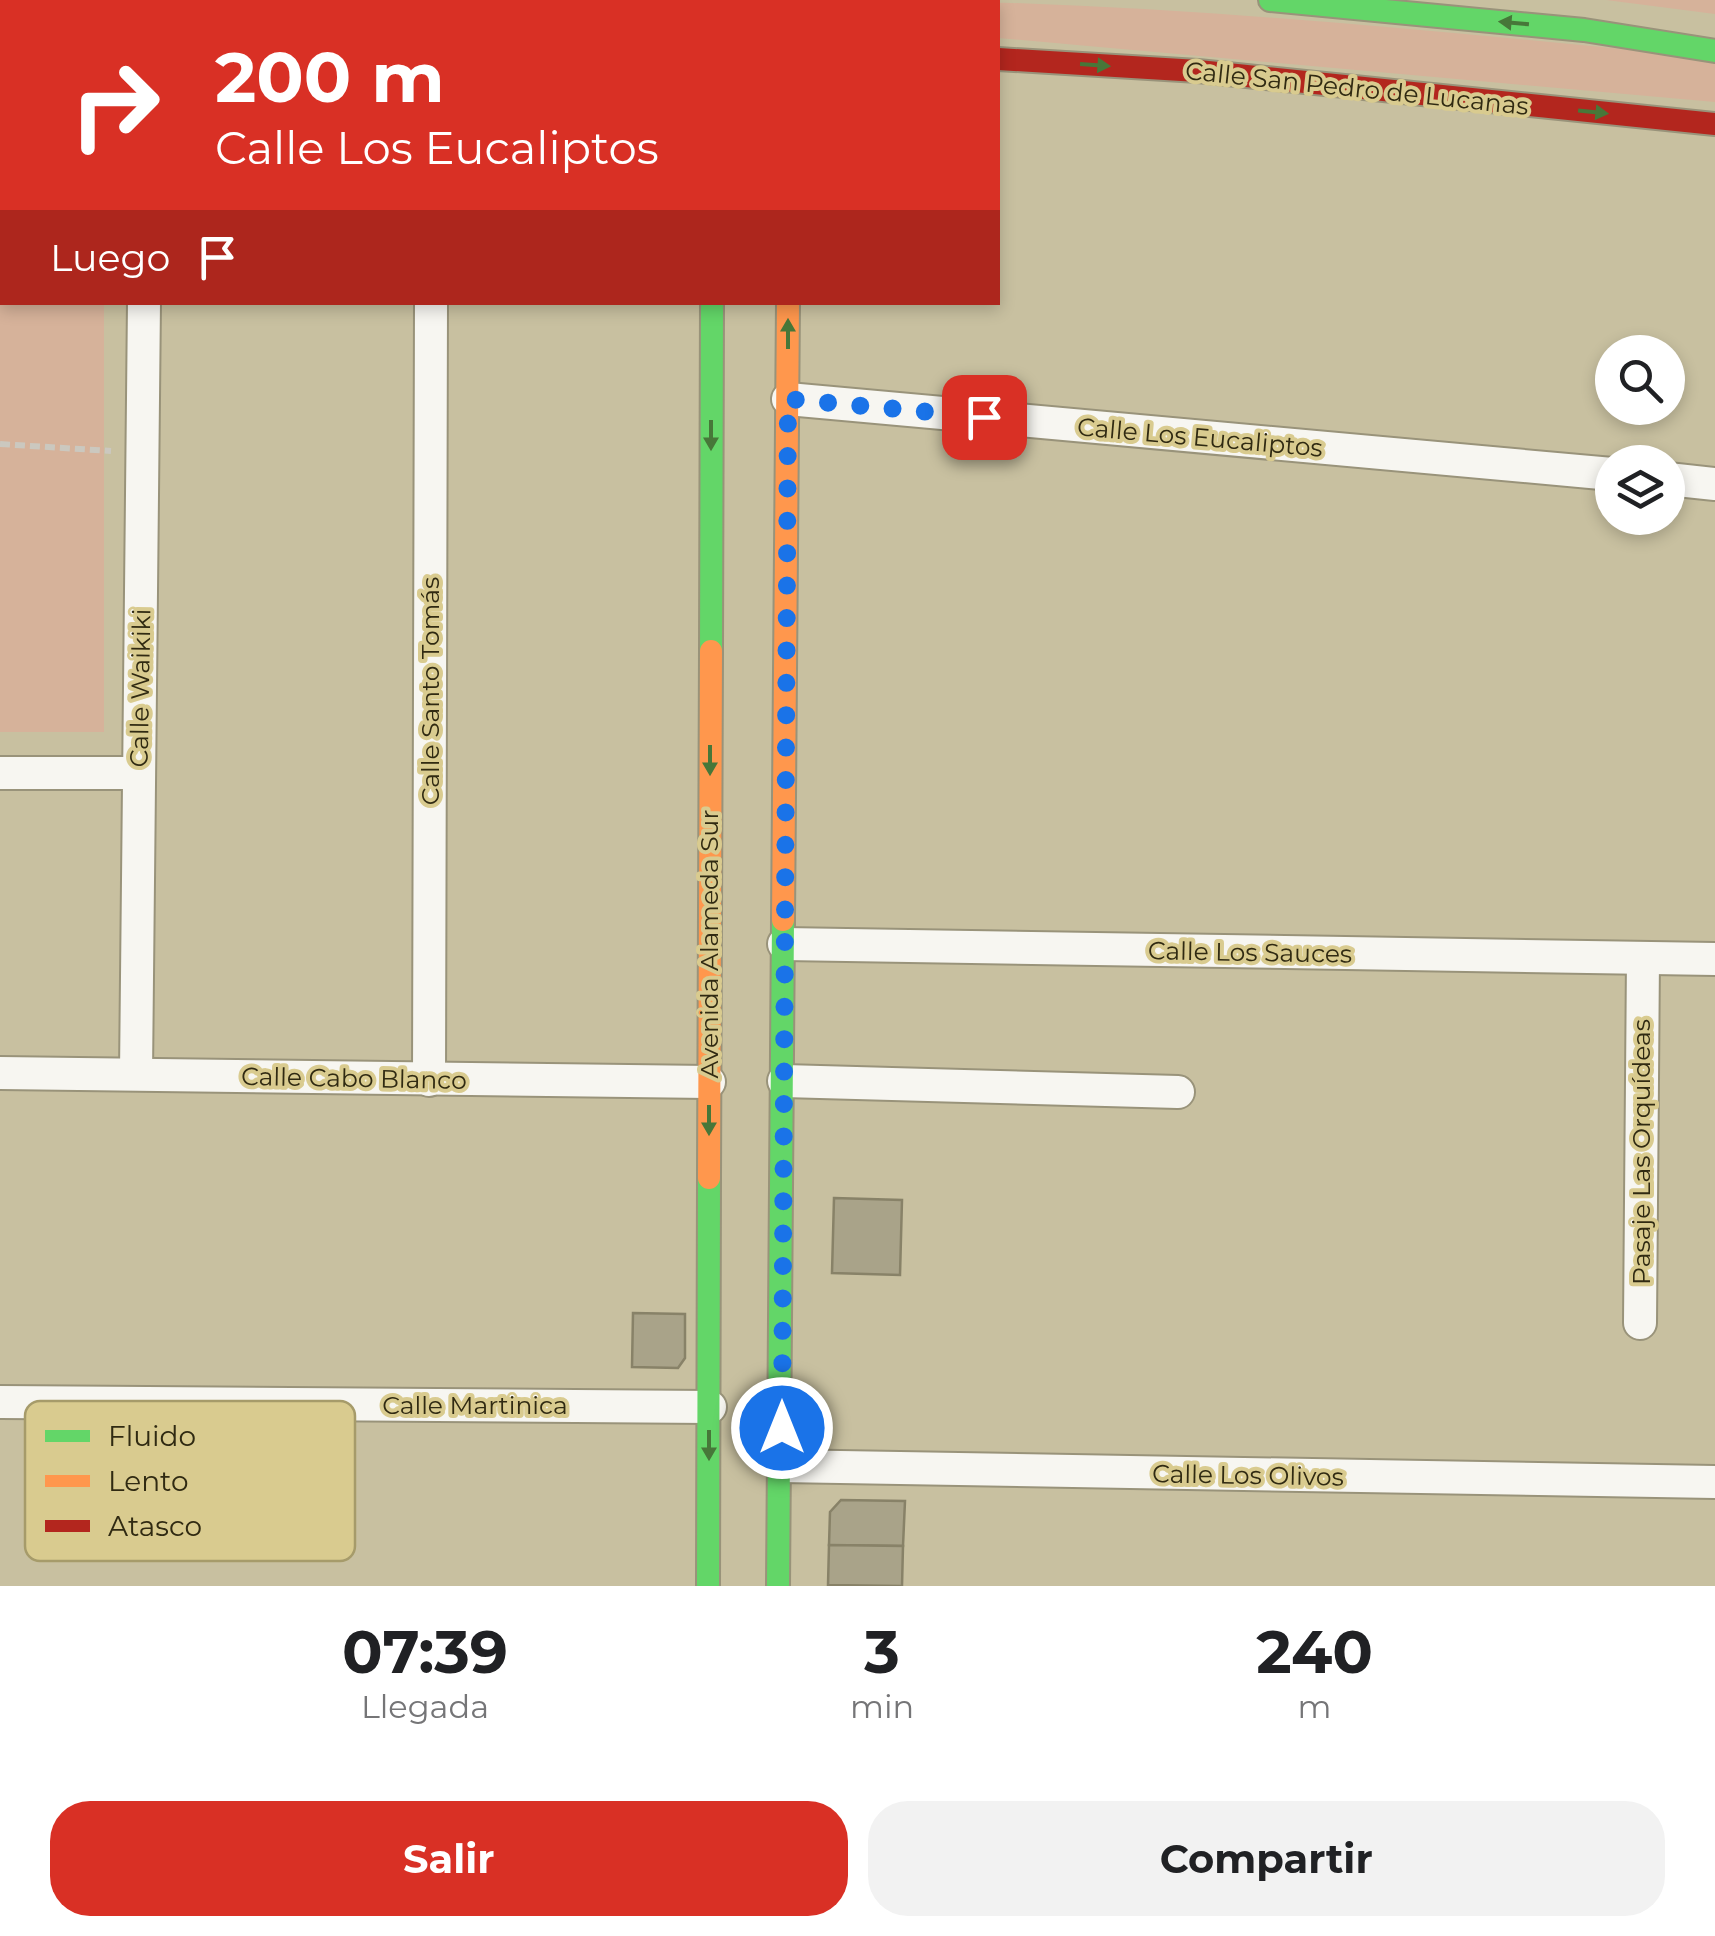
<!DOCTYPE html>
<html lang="es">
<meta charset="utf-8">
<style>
:root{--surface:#fff;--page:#f2f2f2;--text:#202124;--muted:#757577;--accent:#d93025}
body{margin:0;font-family:Montserrat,sans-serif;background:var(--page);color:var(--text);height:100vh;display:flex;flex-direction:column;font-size:38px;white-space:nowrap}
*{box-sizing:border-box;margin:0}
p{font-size:32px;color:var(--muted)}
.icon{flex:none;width:55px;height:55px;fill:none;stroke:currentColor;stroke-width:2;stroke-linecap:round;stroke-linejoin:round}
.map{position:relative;height:1586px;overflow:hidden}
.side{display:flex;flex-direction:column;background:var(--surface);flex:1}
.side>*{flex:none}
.hud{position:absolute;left:0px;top:0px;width:1000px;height:305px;box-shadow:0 5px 15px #0003;background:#d93025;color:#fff;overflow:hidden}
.buttons{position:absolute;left:1595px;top:335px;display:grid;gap:20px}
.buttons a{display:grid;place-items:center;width:90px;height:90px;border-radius:50%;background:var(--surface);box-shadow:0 5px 15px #0003;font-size:50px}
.pin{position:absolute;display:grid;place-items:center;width:85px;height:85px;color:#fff;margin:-42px;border-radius:20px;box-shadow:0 5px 15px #0006}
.me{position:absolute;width:110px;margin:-55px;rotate:0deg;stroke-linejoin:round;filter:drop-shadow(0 0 8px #0008)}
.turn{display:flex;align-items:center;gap:35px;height:210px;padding:0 50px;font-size:45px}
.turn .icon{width:130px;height:130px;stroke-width:2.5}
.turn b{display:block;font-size:70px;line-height:85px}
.then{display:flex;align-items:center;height:95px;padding:0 50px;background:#0003;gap:20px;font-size:38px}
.eta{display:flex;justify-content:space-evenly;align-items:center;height:170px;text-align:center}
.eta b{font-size:60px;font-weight:700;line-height:70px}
.action{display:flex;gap:20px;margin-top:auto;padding:20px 50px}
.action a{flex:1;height:115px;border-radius:40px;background:var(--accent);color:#fff;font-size:40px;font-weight:700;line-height:115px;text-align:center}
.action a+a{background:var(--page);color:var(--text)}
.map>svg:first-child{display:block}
.green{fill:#d6b29a}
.building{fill:#a9a389;stroke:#888268;stroke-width:2.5}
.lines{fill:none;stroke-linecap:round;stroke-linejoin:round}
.street-casing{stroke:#99937a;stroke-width:36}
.fast-casing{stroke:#99937a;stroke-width:26}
.slow-casing{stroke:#99937a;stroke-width:26}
.jam-casing{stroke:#99937a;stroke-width:26}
.path{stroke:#cbc8bf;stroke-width:6;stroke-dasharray:10 5;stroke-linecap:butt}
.street{stroke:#f7f6f1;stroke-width:32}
.fast{stroke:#63d668;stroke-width:22}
.slow{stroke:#ff974d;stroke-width:22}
.jam{stroke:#b3261e;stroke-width:22}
.oneway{fill:#477739}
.route{stroke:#1a73e8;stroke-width:18;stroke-dasharray:0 32.4}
.labels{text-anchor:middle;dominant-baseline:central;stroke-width:8;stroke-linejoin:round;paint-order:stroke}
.street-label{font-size:25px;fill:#302a12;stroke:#d9cb8f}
.key{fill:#d9cb8f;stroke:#a69b6a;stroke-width:2.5}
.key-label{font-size:28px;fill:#302a12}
</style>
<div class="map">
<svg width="1715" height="1586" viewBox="0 0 1715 1586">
<rect width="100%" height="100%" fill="#c8c0a0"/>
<g class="green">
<path d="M849 0C1139 0 1427 30 1715 58V102L998 38V2H845Z"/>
<polygon points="1606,0 1715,0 1715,14"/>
<polygon points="0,134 2,302 104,303 104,732 0,732"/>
</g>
<g class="building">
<polygon points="834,1198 902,1200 900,1275 832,1273"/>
<polygon points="633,1313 685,1314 685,1358 678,1368 632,1367"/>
<polygon points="841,1500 905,1501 903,1546 829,1545 830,1512"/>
<polygon points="829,1545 903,1546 902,1586 828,1585"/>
</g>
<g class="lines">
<g class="street-casing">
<g id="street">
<polyline points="0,92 2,93"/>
<polyline points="788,399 1612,474"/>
<polyline points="1668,479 1715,484"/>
<polyline points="0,773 139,773"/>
<polyline points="784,944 1715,959"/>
<polyline points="0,1073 709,1082"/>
<polyline points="136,1073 144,302"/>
<polyline points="429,1080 431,302"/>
<polyline points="784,1081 1178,1092"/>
<polyline points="1640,1323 1643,958"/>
<polyline points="0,1402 710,1407"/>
<polyline points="781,1466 1715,1482"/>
</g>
</g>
<g class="fast-casing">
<g id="fast">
<polyline points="1270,0 1584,30 1715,51"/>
<polyline points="711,651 712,302"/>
<polyline points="708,1586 709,1178"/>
<polyline points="778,1586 783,920"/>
</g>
</g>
<g class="slow-casing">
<g id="slow">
<polyline points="783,920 788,302"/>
<polyline points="709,1178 711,651"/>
</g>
</g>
<g class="jam-casing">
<g id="jam">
<polyline points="712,0 712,2"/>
<polyline points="790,0 790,2"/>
<polyline points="998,59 1198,71 1715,124"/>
</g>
</g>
<polyline class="path" points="0,444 111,451"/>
<use href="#street" class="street"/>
<use href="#fast" class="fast"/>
<use href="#slow" class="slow"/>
<use href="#jam" class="jam"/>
</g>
<defs><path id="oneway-solid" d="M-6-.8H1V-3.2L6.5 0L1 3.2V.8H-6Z" transform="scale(2.5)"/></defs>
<g class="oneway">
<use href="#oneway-solid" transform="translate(1514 23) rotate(-175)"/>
<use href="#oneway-solid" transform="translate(1095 65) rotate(4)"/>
<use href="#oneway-solid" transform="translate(1593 112) rotate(6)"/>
<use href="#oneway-solid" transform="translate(788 334) rotate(-90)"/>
<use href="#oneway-solid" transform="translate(711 435) rotate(90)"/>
<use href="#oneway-solid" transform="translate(710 760) rotate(90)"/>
<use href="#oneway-solid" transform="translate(709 1120) rotate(90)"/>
<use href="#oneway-solid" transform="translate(709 1445) rotate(90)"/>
</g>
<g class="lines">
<polyline class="route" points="782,1428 788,399 984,417"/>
</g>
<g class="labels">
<g class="street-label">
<text transform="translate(1357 88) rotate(6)">Calle San Pedro de Lucanas</text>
<text transform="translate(1200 437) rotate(5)">Calle Los Eucaliptos</text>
<text transform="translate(140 688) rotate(-89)">Calle Waikiki</text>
<text transform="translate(430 691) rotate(-90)">Calle Santo Tomás</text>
<text transform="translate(709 944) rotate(-90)">Avenida Alameda Sur</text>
<text transform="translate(1250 952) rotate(1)">Calle Los Sauces</text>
<text transform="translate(354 1078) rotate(1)">Calle Cabo Blanco</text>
<text transform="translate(1641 1152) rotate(-90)">Pasaje Las Orquídeas</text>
<text x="475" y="1405">Calle Martinica</text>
<text transform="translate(1248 1475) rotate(1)">Calle Los Olivos</text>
</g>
</g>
<rect x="25" y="1401" width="330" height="160" rx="15" class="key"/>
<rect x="45" y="1430" width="45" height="12" fill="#63d668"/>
<rect x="45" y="1475" width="45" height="12" fill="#ff974d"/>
<rect x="45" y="1520" width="45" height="12" fill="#b3261e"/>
<g class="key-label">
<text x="108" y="1446">Fluido</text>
<text x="108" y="1491">Lento</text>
<text x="108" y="1536">Atasco</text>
</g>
</svg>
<div class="buttons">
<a><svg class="icon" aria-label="search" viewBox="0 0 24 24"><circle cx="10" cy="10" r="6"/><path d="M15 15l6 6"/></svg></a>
<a><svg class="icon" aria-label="layers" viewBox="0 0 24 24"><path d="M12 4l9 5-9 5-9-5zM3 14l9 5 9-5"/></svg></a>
</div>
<div class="pin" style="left:984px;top:417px;background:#d93025"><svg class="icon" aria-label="arrive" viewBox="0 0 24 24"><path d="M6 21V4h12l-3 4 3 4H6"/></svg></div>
<svg class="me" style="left:782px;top:1428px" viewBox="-20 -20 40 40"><circle r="17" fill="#1a73e8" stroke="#fff" stroke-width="3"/><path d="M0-11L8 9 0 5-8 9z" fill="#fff"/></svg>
<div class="hud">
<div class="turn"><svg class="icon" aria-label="right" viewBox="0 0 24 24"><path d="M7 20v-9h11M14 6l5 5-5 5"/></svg><div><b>200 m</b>Calle Los Eucaliptos</div></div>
<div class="then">Luego<svg class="icon" aria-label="arrive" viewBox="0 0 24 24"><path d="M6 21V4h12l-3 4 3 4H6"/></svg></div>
</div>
</div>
<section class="side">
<div class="eta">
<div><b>07:39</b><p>Llegada</p></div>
<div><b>3</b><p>min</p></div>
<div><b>240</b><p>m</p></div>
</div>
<div class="action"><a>Salir</a><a>Compartir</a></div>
</section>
